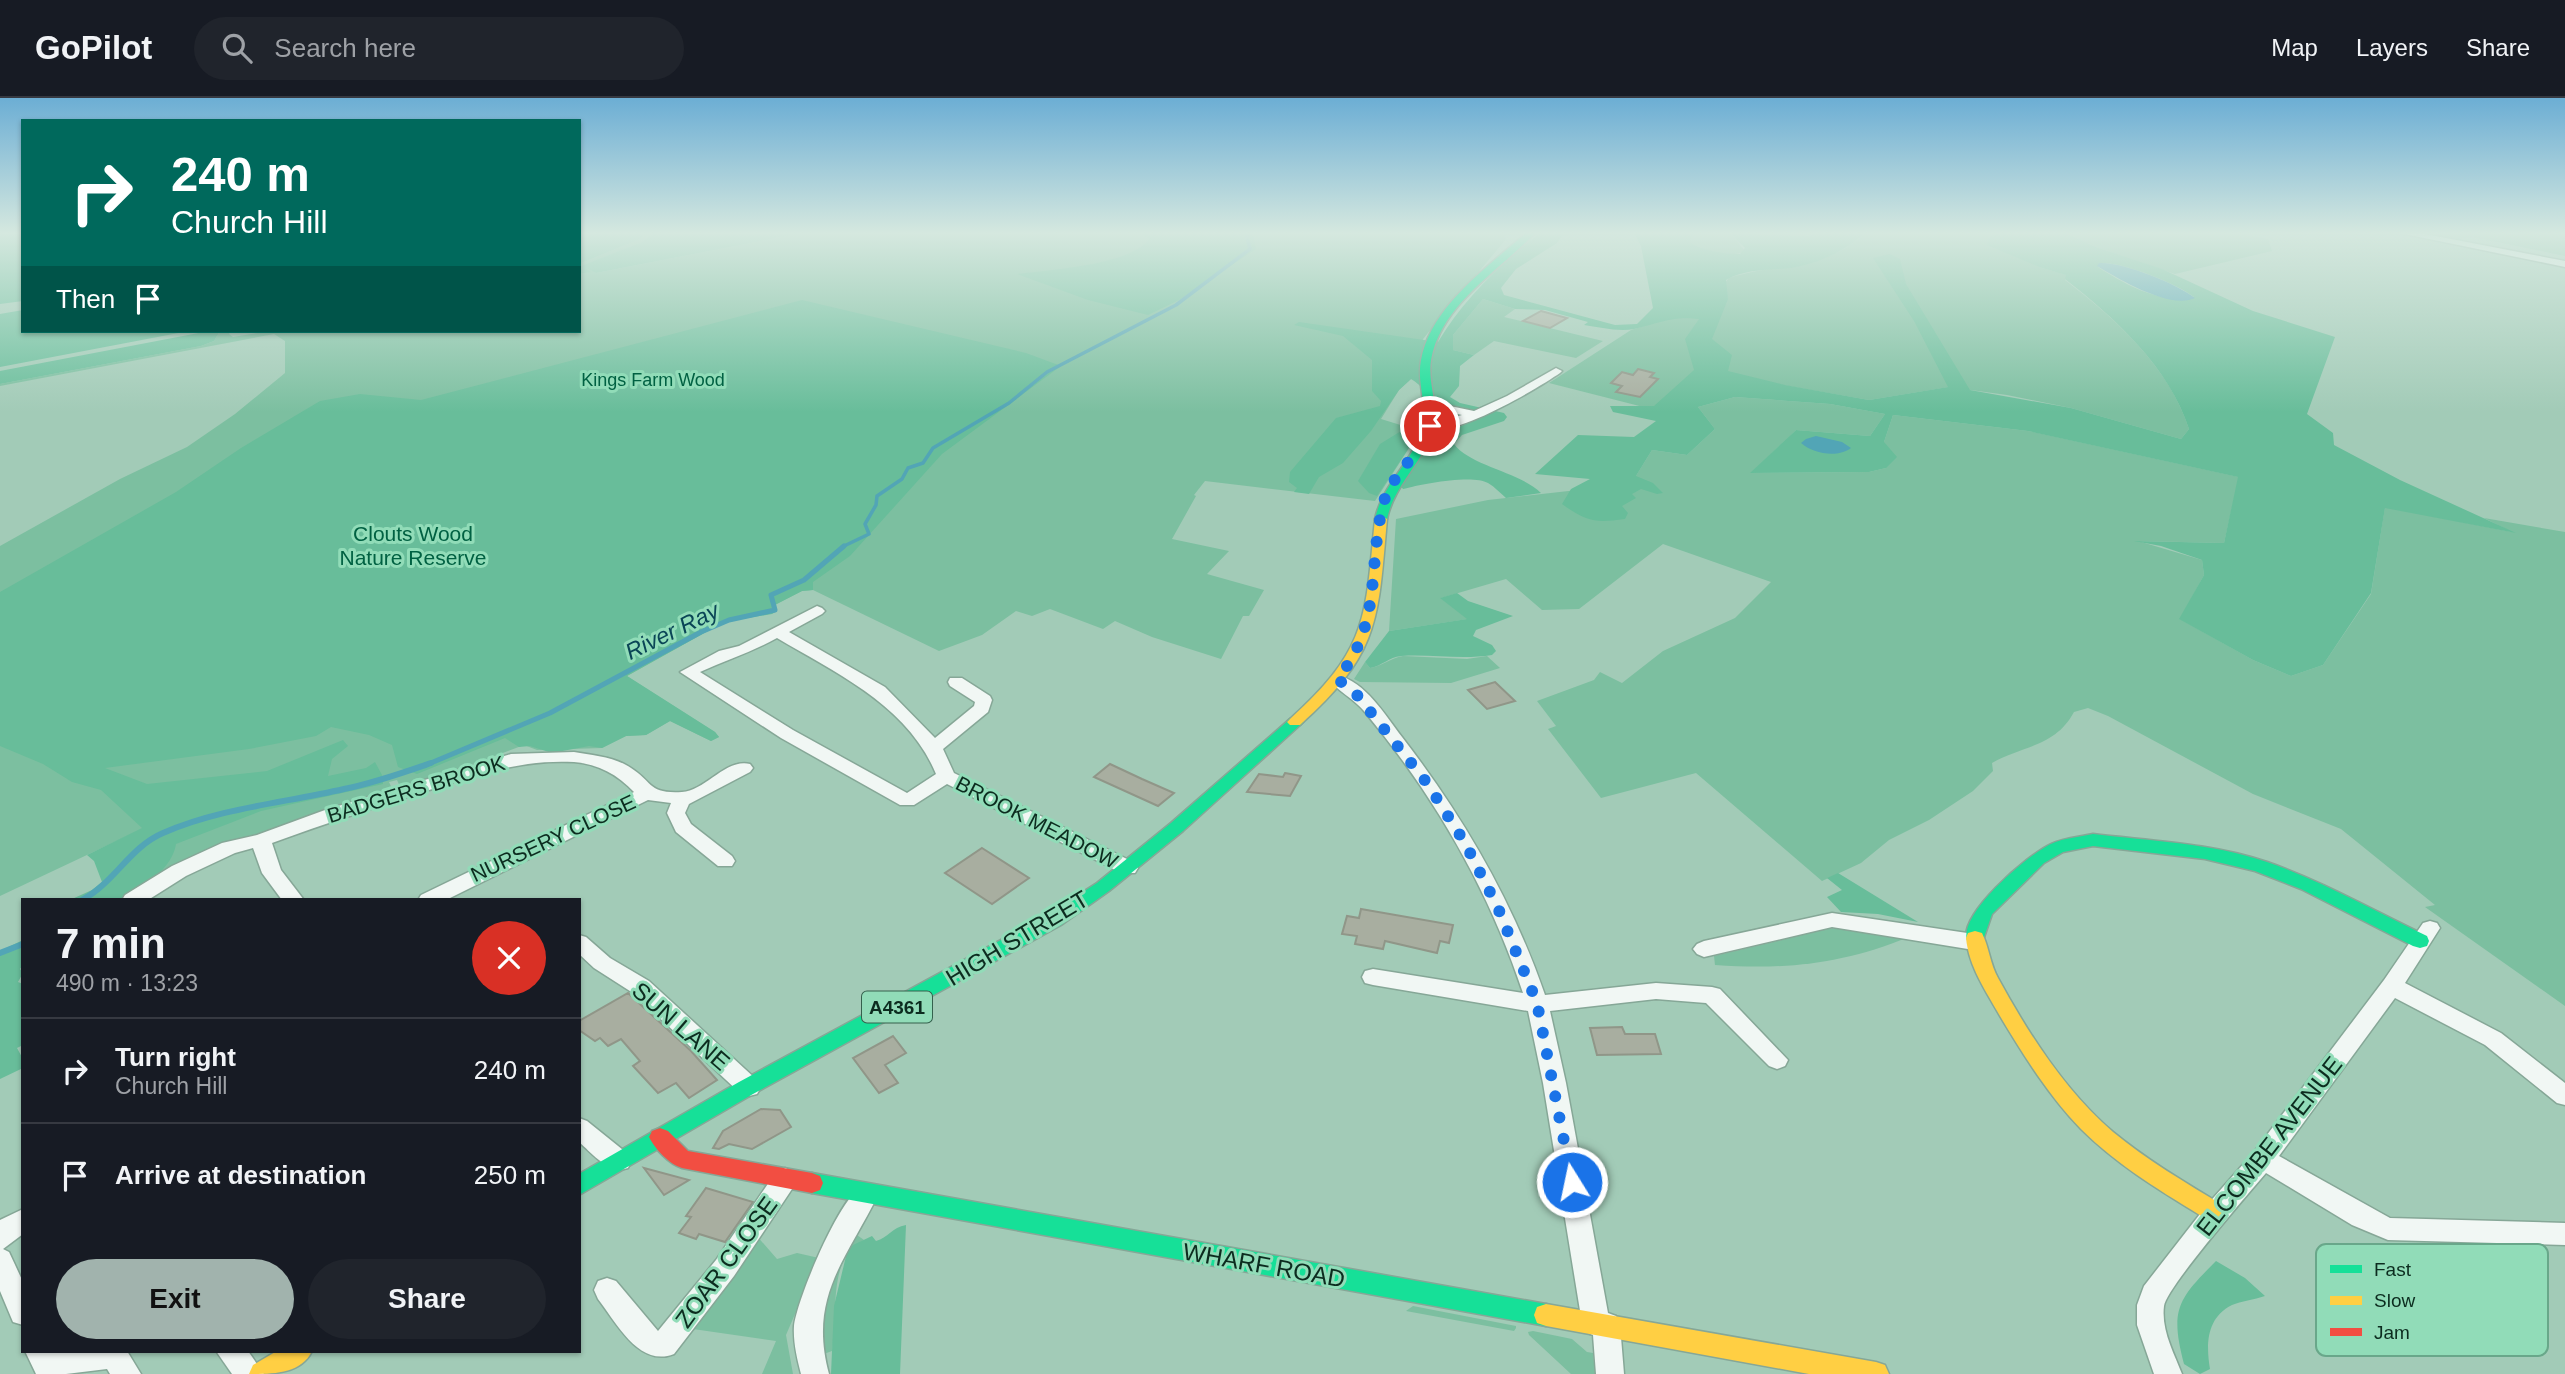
<!DOCTYPE html>
<meta charset="utf-8">
<style>
:root{--surface:#171b24;--page:#20242c;--text:#f1f3f6;--muted:#9ea1a6;--line:#363941;--accent:#a1b3ad}
body{margin:0;font-family:Helvetica,sans-serif;background:var(--page);color:var(--text);height:100vh;display:flex;flex-direction:column;font-size:26px;white-space:nowrap}
*{box-sizing:border-box;margin:0}
p{font-size:23px;color:var(--muted)}
.icon{flex:none;width:38px;height:38px;fill:none;stroke:currentColor;stroke-width:2;stroke-linecap:round;stroke-linejoin:round}
.map{position:relative;flex:1;overflow:hidden}
.side{position:absolute;left:21px;top:800px;width:560px;height:455px;display:flex;flex-direction:column;background:var(--surface);border-radius:0px;box-shadow:0 2px 5px #0004}
.side>*{flex:none}
.guide{position:absolute;left:21px;top:21px;width:560px;height:214px;border-radius:0px;box-shadow:0 2px 5px #0004;background:#00695c;color:#fff;overflow:hidden}
.pin{position:absolute;display:grid;place-items:center;width:60px;height:60px;color:#fff;margin:-30px;border:4px solid #fff;border-radius:50%;box-shadow:0 2px 7px #0007}
.me{position:absolute;width:77px;margin:-38px;rotate:350deg;stroke-linejoin:round;filter:drop-shadow(0 0 5px #0008)}
.turn{display:flex;align-items:center;gap:24px;height:147px;padding:0 35px;font-size:32px}
.turn .icon{width:91px;height:91px;stroke-width:2.5}
.turn b{display:block;font-size:49px;line-height:60px}
.then{display:flex;align-items:center;height:66px;padding:0 35px;background:#0003;gap:14px;font-size:26px}
.round{display:grid;place-items:center;flex:none;width:74px;height:74px;border-radius:37px;background:var(--page)}
.head{display:flex;align-items:center;justify-content:space-between;height:119px;padding:0 35px}
h1{font-size:42px;font-weight:600;line-height:52px}
.button{display:flex;gap:14px;margin-top:auto;padding:14px 35px}
.button a{flex:1;height:80px;border-radius:42px;background:var(--accent);color:#111;font-size:28px;font-weight:600;line-height:80px;text-align:center}
.button a+a{background:var(--page);color:var(--text)}
ul{padding:0;list-style:none}
li{display:flex;align-items:center;gap:21px;height:105px;padding:0 35px;border-top:2px solid var(--line)}
li div{flex:1}
li b{display:block;font-size:26px}
li em{font-style:normal}
header{display:flex;align-items:center;gap:42px;box-sizing:border-box;height:98px;padding:0 35px;background:var(--surface);border-bottom:2px solid var(--line)}
header strong{font-size:33px}
nav{display:flex;gap:38px;margin-inline-start:auto;font-size:24px}
.search{width:490px;height:63px;background:var(--page);display:flex;align-items:center;gap:18px;box-sizing:border-box;padding:0 24px;border-radius:38px;color:var(--muted);font-size:26px}
.map>svg:first-child{display:block}
.green{fill:#7cbfa0}
.forest{fill:#68bd9a;fill-rule:evenodd}
.water{fill:#52a5b6}
.lines{fill:none;stroke-linecap:round;stroke-linejoin:round}
.stream-far2{stroke:#52a5b6;stroke-width:3.5}
.stream-far1{stroke:#52a5b6;stroke-width:5}
.stream{stroke:#52a5b6;stroke-width:6}
.building{fill:#a8aea0;stroke:#909688;stroke-width:2}
.street-casing{stroke:#86a797;stroke-width:3}
.fast-casing{stroke:#86a797;stroke-width:3}
.slow-casing{stroke:#86a797;stroke-width:3}
.jam-casing{stroke:#86a797;stroke-width:3}
.street{fill:#f1f7f4;fill-rule:evenodd}
.fast{fill:#16e098;fill-rule:evenodd}
.slow{fill:#ffcf43;fill-rule:evenodd}
.jam{fill:#f24e42;fill-rule:evenodd}
.route{stroke:#1a73e8;stroke-width:12;stroke-dasharray:0 21.6}
.labels{text-anchor:middle;dominant-baseline:central;stroke-width:6;stroke-linejoin:round;paint-order:stroke}
.far-park-label{font-size:18px;fill:#006142;stroke:#91dcb8}
.shield{fill:#91dcb8;stroke:#34614d;stroke-width:2}
.shield-label{font-size:19px;font-weight:bold;fill:#0c2c1f}
.park-label{font-size:21px;fill:#006142;stroke:#91dcb8}
.street-label{font-size:21px;fill:#0c2c1f;stroke:#91dcb8}
.water-label{font-size:23px;font-style:italic;fill:#0a4556;stroke:#91dcb8}
.near-street-label{font-size:24px;fill:#0c2c1f;stroke:#91dcb8}
.key{fill:#91dcb8;stroke:#69a78a;stroke-width:2}
.key-label{font-size:19px;fill:#0c2c1f}
</style>
<header>
<strong>GoPilot</strong>
<div class="search"><svg class="icon" aria-label="search" viewBox="0 0 24 24"><circle cx="10" cy="10" r="6"/><path d="M15 15l6 6"/></svg>Search here</div>
<nav><a>Map</a><a>Layers</a><a>Share</a></nav>
</header>
<div class="map">
<svg width="2565" height="1276" viewBox="0 0 2565 1276">
<rect width="100%" height="100%" fill="#a2cbb7"/>
<g class="green">
<polygon points="644,135 653,135 642,144 603,160 671,135 586,169 596,175 802,135 1503,135 1506,141 1423,241 1411,281 1399,292 1381,321 1420,333 1375,403 1205,383 1194,397 1196,398 1172,441 1229,453 1207,476 1264,492 1249,518 1243,518 1221,561 1152,539 1115,523 1103,531 1050,511 1032,518 1016,513 982,537 939,553 813,492 802,493 774,507 775,514 724,524 627,578 715,634 719,639 711,643 670,623 646,637 626,638 602,650 537,652 524,647 402,693 397,682 389,684 394,695 332,712 125,801 120,801 151,782 142,731 0,798 0,448 120,381 187,349 235,316 285,275 285,243 274,236 0,288 0,286 201,248 214,243 220,233 231,233 229,236 233,239 269,233 579,233 579,176 589,174 582,170 596,164 579,169 579,166 640,141"/>
<path d="M1694 135H1730L1745 153C1730 161 1703 152 1688 144Z"/>
<path d="M1865 135H1999L1991 138 2042 170 2067 177 2065 182C2116 221 2169 269 2189 331L2181 341 2071 310 2007 297 1949 289 1869 302 1771 285 1667 315 1549 285 1631 232 1728 201 1724 186 1729 180C1775 165 1828 172 1865 135Z"/>
<polygon points="2066,135 2237,135 2268,141 2272,153 2175,176 2096,149"/>
<polygon points="2417,135 2565,135 2565,158 2473,139 2456,141"/>
<polygon points="1483,201 1515,211 1504,219 1603,243 1576,260 1494,243 1474,257 1453,252 1453,237"/>
<path d="M1735 299 1830 306 1885 316 1870 338 1796 332 1751 375 1869 374 1886 370 1884 344 1893 317 2028 333 2239 379 2224 445 2138 443 2202 462 2204 477 2180 521 2253 562 2291 578 2323 567 2371 496 2385 409 2512 434 2484 420 2565 434V908L2425 809 2435 807 2341 731 2253 696 2108 618 2088 610 2074 614C2055 649 2024 647 1992 665L1993 673 1973 693 1929 722 1889 742 1861 765 1822 783 1696 675 1601 700 1548 631 1556 628 1537 603 1594 582 1600 574 1622 585 1663 553 1735 520 1771 484 1663 446 1579 511 1542 512 1506 481 1441 500 1468 521 1389 533 1396 421 1488 402 1631 386 1652 352 1687 357 1715 331 1698 309Z"/>
<path d="M1403 558 1467 561 1487 558 1500 570 1451 585 1360 584 1354 581 1365 564 1370 570C1383 568 1390 560 1403 558Z"/>
<path d="M1842 830 1909 839C1842 866 1787 872 1715 867L1714 858 1827 831Z"/>
<polygon points="756,1137 777,1161 797,1155 819,1160 786,1237 793,1276 762,1276 776,1243 686,1230"/>
<path d="M857 1137 864 1142C826 1160 839 1218 832 1253L821 1257 818 1213 849 1147Z"/>
<polygon points="1413,1208 1516,1228 1516,1230 1514,1233 1406,1213"/>
<polygon points="1533,1233 1572,1241 1587,1254 1593,1255 1595,1276 1571,1276 1529,1237 1528,1234"/>
</g>
<g class="forest">
<polygon points="0,135 23,135 23,203 0,206"/>
<polygon points="579,135 644,135 640,141 579,166"/>
<polygon points="653,135 669,136 802,135 596,175 584,169 591,174 579,176 579,169 642,144"/>
<path d="M1141 135H1252L1256 151 1179 202 1148 217 1088 202 1017 176C1048 172 1132 167 1149 141Z"/>
<path d="M1540 135H1564L1557 145 1516 171 1501 190 1504 197 1615 227 1637 226 1653 210 1641 148 1634 135H1694L1689 144C1704 153 1723 156 1740 156L1745 150 1730 135 1809 138 1814 135H1865C1846 153 1816 166 1791 170 1770 172 1745 171 1726 182L1728 201 1712 241 1732 257 1728 273 1785 287 1869 302 1948 289 1914 223 1873 160 1890 156 1900 161 1906 186 1970 292 2071 310 2181 341 2189 331C2169 269 2115 220 2065 181L2066 177 2042 170 1987 147 1991 138 1999 135H2066L2096 149 2162 171 2253 213 2335 239 2307 316 2333 335 2334 347 2400 382 2516 435 2385 410 2371 495 2323 567 2291 578 2253 562 2179 521 2204 477 2202 462 2161 448 2134 443 2224 445 2238 379 2028 333 1893 317 1884 344 1897 359 1886 370 1869 374 1750 375 1796 332 1870 338 1885 316 1830 306 1735 299 1698 309 1715 331 1687 357 1652 352 1636 378 1653 385 1663 395 1657 396 1641 391 1632 396 1636 400 1622 408 1628 415 1625 421C1595 425 1587 424 1562 406L1571 391 1590 381 1535 376 1578 337 1634 339 1656 323 1613 314 1610 308H1654L1694 272 1685 241 1699 221C1671 218 1661 225 1634 231 1618 234 1599 229 1584 227L1588 224 1545 212 1515 211 1483 201 1453 237V252L1474 257 1460 268 1459 288 1450 299 1460 305 1504 315 1507 319 1504 323 1462 337 1454 346C1470 368 1520 374 1541 395L1506 400C1500 395 1495 389 1488 385 1473 376 1421 386 1403 391L1399 386 1430 342 1479 320C1465 311 1449 311 1436 304 1427 298 1422 287 1411 281L1399 292 1371 333 1343 365 1319 379 1309 396 1294 394 1297 390 1289 384 1290 374 1336 320 1380 308 1381 303 1372 293V262L1343 238 1294 227 1299 224 1438 244C1463 202 1501 165 1540 135ZM2100 165C2121 163 2178 186 2194 199 2160 206 2126 187 2098 169Z"/>
<path d="M802 202 1026 255 1061 268 942 356 850 458 813 484V492L802 493 775 507 777 513 772 516 724 524 627 578 715 634 719 639 711 643 670 623 646 637 626 638 602 650 589 648 552 655 530 648 519 649 505 640 417 676 398 669 392 647 369 637 331 629 316 638 249 651 105 670 147 686 267 673 343 642 348 648 332 661 328 678 366 670 375 664 382 677 383 686 261 713 176 746C173 769 143 792 122 800 109 806 86 801 72 801L92 792 102 784 94 763 87 757 142 730 101 692 72 684 43 666 0 648V494L176 394 241 350 320 303 360 296 421 302Z"/>
<polygon points="23,212 23,233 189,233 0,269 0,216"/>
<polygon points="209,233 220,233 214,243 201,248 0,286 0,273"/>
<polygon points="1406,330 1420,333 1377,398 1369,395 1358,383 1380,346"/>
<path d="M1457 495 1468 503 1513 518 1476 532 1473 538 1492 547 1496 553 1492 557C1462 562 1432 556 1401 558 1389 559 1382 568 1370 570L1365 564 1389 533 1467 521 1440 500Z"/>
<polygon points="1838,775 1918,824 1878,816 1841,814 1827,799 1842,792 1827,780"/>
<polygon points="23,842 23,867 20,871 23,875 18,884 23,886 23,947 17,950 23,961 23,970 0,981 0,853"/>
<path d="M906 1127 900 1276H831L834 1208 847 1154 853 1147 872 1138 876 1143C888 1140 892 1129 906 1127Z"/>
<path d="M2216 1163 2245 1180 2265 1198C2254 1202 2241 1203 2232 1207 2206 1220 2206 1247 2210 1271L2200 1276 2184 1266C2170 1212 2177 1202 2216 1163Z"/>
</g>
<g class="water">
<path d="M2099 165C2121 163 2178 186 2195 200 2170 212 2119 181 2097 168Z"/>
<path d="M1816 338 1842 344 1851 350C1838 360 1813 356 1801 345L1806 341Z"/>
</g>
<g class="lines">
<polyline class="stream-far2" points="842,449 869,436 865,426 876,407 877,398 902,381 908,370 923,365 933,350 1009,305 1047,274 1176,207 1250,151 1246,135"/>
<polyline class="stream-far1" points="426,667 550,615 701,534 729,522 775,512 771,497 804,482 844,448"/>
<g class="stream">
<path d="M82 802C114 785 130 749 163 735 220 710 284 705 344 691 374 685 402 675 431 665"/>
<polyline points="0,855 23,846"/>
</g>
</g>
<g class="building">
<polygon points="1541,213 1567,220 1550,230 1523,223"/>
<polygon points="1638,271 1654,275 1650,279 1658,281 1640,299 1616,294 1622,288 1611,285 1622,274 1633,277"/>
<polygon points="1495,584 1515,603 1487,611 1468,592"/>
<polygon points="1110,666 1142,681 1174,695 1158,708 1094,679"/>
<polygon points="1285,675 1301,678 1290,698 1247,694 1259,676 1283,679"/>
<polygon points="982,750 1029,780 992,806 945,775"/>
<polygon points="1361,811 1453,827 1449,845 1440,843 1437,855 1385,843 1383,851 1355,846 1357,838 1342,836 1347,818 1359,820"/>
<polygon points="628,895 691,953 717,982 689,1000 676,985 658,995 633,968 640,963 621,941 608,948 600,940 595,943 579,932 579,923"/>
<polygon points="1622,929 1625,936 1655,936 1661,956 1597,957 1590,930"/>
<polygon points="893,938 906,955 885,967 898,985 879,995 853,960"/>
<polygon points="761,1011 780,1012 791,1029 752,1051 729,1046 719,1051 713,1050 723,1033"/>
<polygon points="644,1070 689,1082 664,1097"/>
<polygon points="706,1090 753,1104 725,1144 699,1136 696,1141 679,1135 691,1119 686,1118"/>
</g>
<g class="lines">
<g class="street-casing">
<g id="street">
<polygon points="2400,135 2420,135 2565,163 2565,169"/>
<path d="M1556 270 1562 273 1560 275C1538 290 1446 346 1423 328L1462 317 1426 309V303L1474 313 1507 298Z"/>
<path d="M817 508 822 510 825 513 822 516 789 534 885 589 935 640 974 608 975 604 950 588 948 584 950 580H962L990 598 992 602 988 614 943 651 954 675 1135 765 1138 770 1135 775H1121L947 686 914 707H900L781 640 680 574 719 553 739 548ZM777 540C838 576 908 608 936 676L907 695 793 632 700 574C726 562 752 554 777 540Z"/>
<path d="M1337 577C1366 584 1385 617 1402 639 1463 718 1512 802 1545 897L1656 885 1712 889 1720 891 1788 962 1785 968 1777 971 1769 968 1706 905 1656 901 1550 913 1566 985 1608 1215 1616 1218 1620 1227 1624 1276H1596L1593 1237 1586 1234 1582 1225 1543 985 1528 913 1373 887 1365 885 1362 879 1365 873 1373 871 1523 895C1489 792 1434 697 1364 613 1354 601 1338 593 1329 582Z"/>
<path d="M574 654C592 657 615 659 631 670 653 684 648 696 682 694 705 693 726 660 750 666L753 670 750 674 689 706 685 715 691 726 732 758 735 763 732 768H718L676 734 667 715 671 705 648 702 446 802H418L421 797 634 694C618 677 599 666 574 664 522 661 478 677 429 692 376 709 324 726 272 745L281 772 304 802H282L262 775 253 750 235 755 186 778 148 802H122L125 797 172 768 222 745 257 737 325 712 511 656Z"/>
<polygon points="1832,815 1974,836 1981,839 1984,844 1981,849 1974,852 1832,829 1704,859 1697,856 1693,851 1697,846 1704,843"/>
<path d="M2430 823 2437 825 2440 830 2405 885 2501 935 2565 985V1007L2557 1005 2485 947 2395 900 2279 1058 2390 1120 2565 1125V1147L2388 1142 2352 1127 2266 1075C2249 1095 2166 1190 2164 1208 2161 1232 2174 1255 2182 1276H2154L2137 1227V1207L2144 1188 2207 1107 2254 1054 2384 882 2423 825Z"/>
<polygon points="579,837 586,839 610,860 649,883 757,982 761,989 757,996 749,998 741,996 633,895 594,870 579,856"/>
<path d="M579 1020 587 1023 628 1056 631 1063 628 1070C609 1077 593 1056 579 1044Z"/>
<path d="M785 1070 794 1074 797 1081 794 1088 734 1178 674 1256C639 1270 616 1224 598 1201L594 1192 598 1183 607 1180 616 1183 658 1233 716 1162 776 1074Z"/>
<path d="M865 1086 874 1089 878 1097C846 1162 808 1199 829 1276H801C797 1261 793 1244 794 1228 797 1201 841 1095 865 1086Z"/>
<polygon points="23,1111 23,1136 3,1151 9,1154 23,1184 23,1227 13,1224 0,1193 0,1122"/>
<polygon points="25,1253 127,1253 141,1276 110,1276 107,1271 66,1276 36,1276"/>
<polygon points="216,1253 248,1253 264,1276 232,1276"/>
</g>
</g>
<g class="fast-casing">
<g id="fast">
<path d="M1526 135H1535C1499 173 1441 206 1431 262 1427 287 1441 311 1432 336 1420 367 1394 388 1387 421L1385 424H1377L1375 421C1382 388 1409 367 1421 336 1430 311 1416 287 1421 262 1431 208 1488 169 1526 135Z"/>
<polygon points="1295,619 1300,621 1303,624 1300,627 1183,733 1109,793 1061,827 753,996 579,1097 579,1076 739,984 1047,817 1097,785 1171,725 1290,621"/>
<path d="M2093 736C2150 743 2212 745 2267 764 2322 783 2374 813 2427 838L2429 843 2427 848 2420 850 2413 848 2301 791 2255 773 2205 761 2093 748 2063 754 2044 765 1992 816 1982 845H1968C1954 819 2029 756 2051 746 2063 740 2080 739 2093 736Z"/>
<polygon points="812,1075 1546,1206 1555,1209 1558,1217 1555,1225 1546,1228 812,1095 804,1092 801,1085 804,1078"/>
</g>
</g>
<g class="slow-casing">
<g id="slow">
<path d="M1381 417 1387 421C1378 523 1380 555 1300 627H1290L1287 624 1290 621C1368 551 1365 520 1375 421Z"/>
<path d="M1975 833 1982 835C1989 849 1990 866 1998 880 2028 935 2065 993 2113 1034 2147 1062 2186 1085 2224 1108L2227 1115 2224 1122 2216 1125 2208 1122C2164 1095 2118 1068 2081 1031 2049 998 2024 958 2000 918 1986 893 1969 869 1966 840L1968 835Z"/>
<polygon points="1546,1206 1876,1264 1885,1267 1889,1276 1809,1276 1546,1228 1537,1225 1534,1217 1537,1209"/>
<path d="M277 1253H312C301 1276 273 1276 249 1276L253 1267Z"/>
</g>
</g>
<g class="jam-casing">
<path id="jam" d="M660 1030 668 1033 688 1053 812 1075 820 1078 823 1085 820 1092 812 1095 682 1070C669 1066 655 1051 649 1039L652 1033Z"/>
</g>
<use href="#street" class="street"/>
<use href="#fast" class="fast"/>
<use href="#slow" class="slow"/>
<use href="#jam" class="jam"/>
</g>
<linearGradient id="sky" x2="0" y2="1"><stop stop-color="#6caed4"/><stop offset="0.43" stop-color="#d5e8df"/><stop offset="1" stop-color="#d5e8df" stop-opacity="0"/></linearGradient>
<rect width="2565" height="314" fill="url(#sky)"/>
<g class="lines">
<path class="route" d="M1430 328C1420 358 1390 377 1383 407 1367 473 1383 524 1337 582L1348 587 1357 597 1427 685 1465 745 1498 810 1537 905 1572 1084"/>
</g>
<g class="labels">
<g class="far-park-label">
<text x="653" y="282">Kings Farm Wood</text>
</g>
<rect class="shield" x="862" y="893.5" width="70" height="31" rx="5"/>
<g class="shield-label">
<text x="897" y="909">A4361</text>
</g>
<g class="park-label">
<text x="413" y="435">Clouts Wood<tspan x="413" dy="24">Nature Reserve</tspan></text>
</g>
<g class="street-label">
<text transform="translate(416 691) rotate(-17)">BADGERS BROOK</text>
<text transform="translate(1037 724) rotate(27)">BROOK MEADOW</text>
<text transform="translate(553 740) rotate(-25)">NURSERY CLOSE</text>
</g>
<g class="water-label">
<text transform="translate(672 533) rotate(-26)">River Ray</text>
</g>
<g class="near-street-label">
<text transform="translate(1017 840) rotate(-31)">HIGH STREET</text>
<text transform="translate(681 928) rotate(41)">SUN LANE</text>
<text transform="translate(2269 1048) rotate(-52)">ELCOMBE AVENUE</text>
<text transform="translate(726 1164) rotate(-54)">ZOAR CLOSE</text>
<text transform="translate(1264 1167) rotate(10)">WHARF ROAD</text>
</g>
</g>
<rect x="2316" y="1146" width="232" height="112" rx="10" class="key"/>
<rect x="2330" y="1167" width="32" height="8" fill="#16e098"/>
<rect x="2330" y="1198" width="32" height="9" fill="#ffcf43"/>
<rect x="2330" y="1230" width="32" height="8" fill="#f24e42"/>
<g class="key-label">
<text x="2374" y="1178">Fast</text>
<text x="2374" y="1209">Slow</text>
<text x="2374" y="1241">Jam</text>
</g>
</svg>
<div class="pin" style="left:1430px;top:328px;background:#d93025"><svg class="icon" aria-label="arrive" viewBox="0 0 24 24"><path d="M6 21V4h12l-3 4 3 4H6"/></svg></div>
<svg class="me" style="left:1572px;top:1084px" viewBox="-20 -20 40 40"><circle r="17" fill="#1a73e8" stroke="#fff" stroke-width="3"/><path d="M0-11L8 9 0 5-8 9z" fill="#fff"/></svg>
<div class="guide">
<div class="turn"><svg class="icon" aria-label="right" viewBox="0 0 24 24"><path d="M7 20v-9h11M14 6l5 5-5 5"/></svg><div><b>240 m</b>Church Hill</div></div>
<div class="then">Then<svg class="icon" aria-label="arrive" viewBox="0 0 24 24"><path d="M6 21V4h12l-3 4 3 4H6"/></svg></div>
</div>
<section class="side">
<div class="head"><div><h1>7 min</h1><p>490 m · 13:23</p></div><a class="round" style="background:#d93025;color:#fff"><svg class="icon" aria-label="close" viewBox="0 0 24 24"><path d="M6 6l12 12M18 6L6 18"/></svg></a></div>
<ul>
<li><svg class="icon" aria-label="right" viewBox="0 0 24 24"><path d="M7 20v-9h11M14 6l5 5-5 5"/></svg><div><b>Turn right</b><p>Church Hill</p></div><em>240 m</em></li>
<li><svg class="icon" aria-label="arrive" viewBox="0 0 24 24"><path d="M6 21V4h12l-3 4 3 4H6"/></svg><div><b>Arrive at destination</b></div><em>250 m</em></li>
</ul>
<div class="button"><a>Exit</a><a>Share</a></div>
</section>
</div>
